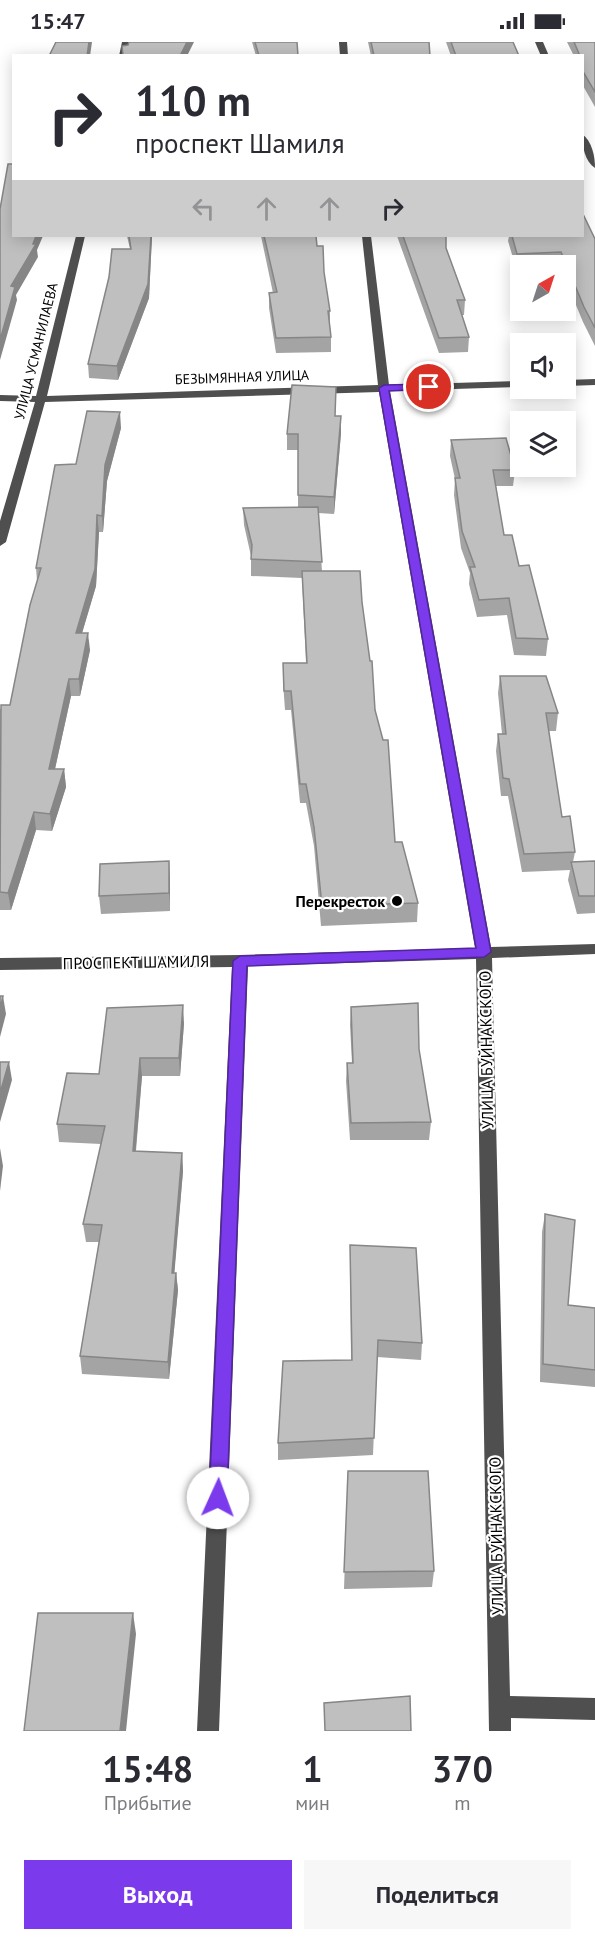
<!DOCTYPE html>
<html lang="ru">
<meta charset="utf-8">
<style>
:root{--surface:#fff;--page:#f7f7f7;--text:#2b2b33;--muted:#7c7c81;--accent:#7c3aed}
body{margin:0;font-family:"PT Sans",sans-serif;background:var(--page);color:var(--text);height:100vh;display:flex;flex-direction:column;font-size:22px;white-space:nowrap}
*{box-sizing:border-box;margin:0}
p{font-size:20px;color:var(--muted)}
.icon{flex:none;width:33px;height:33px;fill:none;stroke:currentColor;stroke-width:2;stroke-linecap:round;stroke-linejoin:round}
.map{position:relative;height:1689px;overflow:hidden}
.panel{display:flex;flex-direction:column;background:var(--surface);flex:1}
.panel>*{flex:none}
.top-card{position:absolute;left:12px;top:12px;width:572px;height:183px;border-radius:0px;box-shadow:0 3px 15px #0003;background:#fff;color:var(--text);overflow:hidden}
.needle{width:39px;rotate:39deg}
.buttons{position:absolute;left:510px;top:213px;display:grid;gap:12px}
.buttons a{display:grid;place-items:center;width:66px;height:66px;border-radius:0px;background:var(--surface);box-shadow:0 3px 15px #0003;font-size:30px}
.pin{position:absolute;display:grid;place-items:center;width:51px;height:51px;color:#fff;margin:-26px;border:3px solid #fff;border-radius:50%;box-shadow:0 2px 6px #0007}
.me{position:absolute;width:66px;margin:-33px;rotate:2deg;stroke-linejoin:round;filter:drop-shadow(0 0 4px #0008)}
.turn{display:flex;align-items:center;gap:21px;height:126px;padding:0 24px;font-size:27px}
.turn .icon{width:78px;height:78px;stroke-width:2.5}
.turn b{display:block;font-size:42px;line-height:51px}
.lanes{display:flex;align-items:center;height:57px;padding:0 24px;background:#0003;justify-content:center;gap:30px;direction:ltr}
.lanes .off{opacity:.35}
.eta{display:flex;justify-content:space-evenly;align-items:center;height:102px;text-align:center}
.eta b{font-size:36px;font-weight:700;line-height:42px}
.action{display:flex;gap:12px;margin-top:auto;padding:12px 24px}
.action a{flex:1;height:69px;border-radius:0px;background:var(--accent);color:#fff;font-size:24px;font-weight:700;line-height:69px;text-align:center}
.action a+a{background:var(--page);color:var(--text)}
.status{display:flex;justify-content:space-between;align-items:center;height:42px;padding:0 30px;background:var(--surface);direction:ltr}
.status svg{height:16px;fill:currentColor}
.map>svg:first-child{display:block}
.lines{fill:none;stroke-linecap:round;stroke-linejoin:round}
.minor{fill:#4f4f4f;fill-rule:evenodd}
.wall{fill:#a4a4a4}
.shaded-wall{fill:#868686}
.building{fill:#bfbfbf;stroke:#868686;stroke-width:1.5}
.route{fill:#7c3aed;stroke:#51269a;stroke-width:1.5}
.poi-dot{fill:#000;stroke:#fff;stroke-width:2}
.labels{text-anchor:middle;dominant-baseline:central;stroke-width:4.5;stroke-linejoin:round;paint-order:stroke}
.far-street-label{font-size:14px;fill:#000;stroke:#fff}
.poi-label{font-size:16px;font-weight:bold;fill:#000;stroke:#fff;text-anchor:end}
.street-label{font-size:16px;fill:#000;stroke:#fff}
</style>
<div class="status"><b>15:47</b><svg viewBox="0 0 49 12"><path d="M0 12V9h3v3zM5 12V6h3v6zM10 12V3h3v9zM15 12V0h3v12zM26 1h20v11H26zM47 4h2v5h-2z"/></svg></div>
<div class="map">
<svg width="595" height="1689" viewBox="0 0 595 1689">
<rect width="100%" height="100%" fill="#fff"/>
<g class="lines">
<g class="minor">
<polygon points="122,0 130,0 127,14 119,14"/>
<polygon points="339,0 347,0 348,14 340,14"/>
<polygon points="535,0 543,0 549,14 541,14"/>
<path d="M582 92C592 99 595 114 595 126 585 120 582 104 582 92Z"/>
<polygon points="76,194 85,194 47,354 378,343 362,194 371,194 389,343 520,339 520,345 390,349 491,905 595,902 595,912 492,916 510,1654 595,1656 595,1678 511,1676 511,1689 489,1689 476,917 248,924 219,1689 197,1689 232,925 0,928 0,916 240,913 475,906 379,350 45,360 6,500 0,504 0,479 35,360 0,359 0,353 36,354"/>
<polygon points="595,337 595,343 566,344 566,338"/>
</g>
</g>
<g class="wall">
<polygon points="252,0 297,0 298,14 256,14"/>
<polygon points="368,0 429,0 430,14 371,14"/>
<polygon points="446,0 513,0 519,14 451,14"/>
<polygon points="567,0 595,0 595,65 582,42 582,14 574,14"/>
<polygon points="127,194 152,194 149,256 118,338 89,336 88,322 130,207"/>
<polygon points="261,194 316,194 317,204 324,230 330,269 330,284 331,295 331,310 276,311 269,266 269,251 273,251"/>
<polygon points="397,194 446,194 446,206 465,258 464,273 462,273 469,295 468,310 439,311"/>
<polygon points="509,194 582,194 595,197 595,304 583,280 566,239 566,224 520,224 520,226 516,226 508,199"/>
<polygon points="336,374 341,391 334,472 318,471 322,529 362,560 375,668 395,800 418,861 417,880 321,884 314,804 306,761 300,761 291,668 285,668 283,640 283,621 306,621 302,536 251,534 251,514 244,483 243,466 298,465 298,408 287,408 287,392"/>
<polygon points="121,386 107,439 103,490 99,490 96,544 82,591 90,608 80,654 71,654 55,727 64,727 66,745 52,789 36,788 11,868 0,868 0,667 10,663 37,539 36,526 76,422"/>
<polygon points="451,398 515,428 513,444 496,444 504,493 519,524 548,597 546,614 514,613 507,573 477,575 469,542 470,531 461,506 454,453 455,437 450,414"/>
<polygon points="500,634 558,671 556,689 549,689 562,775 575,810 573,820 595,819 595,871 577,872 568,838 570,828 522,830 508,754 501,754 496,709 498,692 502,692 498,651"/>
<polygon points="169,819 170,869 101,872 99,854"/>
<polygon points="351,965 419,1007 431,1080 429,1098 350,1098 346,1039 347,1021 352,1021 350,983"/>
<polygon points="184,981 180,1034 142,1034 136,1109 182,1111 183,1129 174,1231 176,1231 178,1248 169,1337 82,1332 80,1314 99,1200 86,1200 83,1182 101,1102 59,1100 57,1082"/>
<polygon points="545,1172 568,1263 595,1266 595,1345 540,1340 542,1190"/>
<polygon points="350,1203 422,1301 421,1318 377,1315 373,1413 278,1418 278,1401 351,1318"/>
<polygon points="348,1429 434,1529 432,1545 344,1547"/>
</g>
<g class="shaded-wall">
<polygon points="89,0 92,0 90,14 87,14"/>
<polygon points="187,0 194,0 187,14 180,14"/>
<polygon points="36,194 43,194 37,208 38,215 16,253 17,258 0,318 0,298 11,244"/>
<polygon points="151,194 152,194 149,256 118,338 117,324"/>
<polygon points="120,370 121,386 107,439 103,490 102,474 105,423"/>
<polygon points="341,374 341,391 334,472 334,455"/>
<polygon points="97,473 99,490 96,544 77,608 76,591"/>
<polygon points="88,591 90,608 80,654 79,637"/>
<polygon points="69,637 71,654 51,745 49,727"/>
<polygon points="64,727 66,745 52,789 50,772"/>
<polygon points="34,770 36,788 11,868 8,851"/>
<polygon points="169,819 170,837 170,869 169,851"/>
<polygon points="3,954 6,972 0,995 0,967"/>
<polygon points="183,963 184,981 180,1034 179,1016"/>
<polygon points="140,1016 142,1034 134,1127 133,1109"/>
<polygon points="9,1020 12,1038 0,1080 0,1051"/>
<polygon points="0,1106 3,1124 0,1149"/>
<polygon points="182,1111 183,1129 173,1248 172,1231"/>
<polygon points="176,1231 178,1248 169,1337 168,1320"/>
<polygon points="133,1571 136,1592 126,1689 120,1689"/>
</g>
<g class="building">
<polygon points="56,0 89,0 87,14 49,14"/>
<polygon points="129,0 187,0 180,14 123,14 122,4 128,3"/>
<polygon points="255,0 297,0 298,14 259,14"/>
<polygon points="371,0 429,0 430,14 374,14"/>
<polygon points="451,0 513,0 519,14 456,14"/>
<polygon points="574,0 595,0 595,50 582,28 582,19 583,19 582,14 580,14"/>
<polygon points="8,122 14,122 14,194 36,194 33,202 36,202 11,244 15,245 0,298 0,167"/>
<polygon points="582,170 595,197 595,286 584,265 561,210 517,212 512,194 582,194"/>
<polygon points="129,194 151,194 148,242 117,324 88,322 109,235 112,207 131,207"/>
<polygon points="264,194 316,194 317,204 323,204 324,230 330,269 328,269 331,295 276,296 269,251 277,250"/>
<polygon points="403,194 446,194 446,206 465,258 457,258 469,295 439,296"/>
<polygon points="292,343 336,345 335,374 341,374 334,455 298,453 298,392 287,392"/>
<polygon points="87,369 120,370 105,423 102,474 97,473 95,527 76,591 88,591 79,637 69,637 49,727 64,727 50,772 34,770 8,851 0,850 1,663 10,663 30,563 41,526 36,526 55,423 76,422"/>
<polygon points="506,396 515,428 493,428 504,493 512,493 519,524 529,523 548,597 516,596 509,556 479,558 470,525 475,525 462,489 455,436 460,436 451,398"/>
<polygon points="318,465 322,520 251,517 252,503 243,466"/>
<polygon points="302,529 360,529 362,560 370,619 372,619 375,668 383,698 388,698 395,800 402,800 418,861 322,864 314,785 306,742 300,742 291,649 284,649 283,621 307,621"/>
<polygon points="500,634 546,634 558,671 546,671 562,775 570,774 575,810 524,812 509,737 503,736 498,692 506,692"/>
<polygon points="169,819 169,851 99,854 100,822"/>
<polygon points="595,819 595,854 579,854 571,820"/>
<polygon points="0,954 3,954 0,967"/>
<polygon points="418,961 419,1007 431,1080 351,1081 347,1021 353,1021 351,965"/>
<polygon points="183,963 179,1016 140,1016 133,1109 182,1111 172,1231 176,1231 168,1320 80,1314 102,1183 83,1182 105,1084 57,1082 67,1031 99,1032 107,966"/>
<polygon points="0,1020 9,1020 0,1051"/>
<polygon points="545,1172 575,1178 568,1263 595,1266 595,1328 543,1322"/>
<polygon points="350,1203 416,1206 422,1301 378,1298 374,1396 278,1401 283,1319 352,1318"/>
<polygon points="348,1429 428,1429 434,1529 344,1530"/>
<polygon points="38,1571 133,1571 120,1689 24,1689"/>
<polygon points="410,1654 411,1689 325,1689 324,1661"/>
</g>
<polygon class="route" points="429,342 433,343 433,347 389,349 491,910 484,915 247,924 227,1456 224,1462 218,1464 211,1462 209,1456 233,919 240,914 476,906 379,346 384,343"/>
<circle class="poi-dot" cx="397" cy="859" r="6"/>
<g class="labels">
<g class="far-street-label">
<text transform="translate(36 309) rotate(-76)">УЛИЦА УСМАНИЛАЕВА</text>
<text transform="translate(242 335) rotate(-2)">БЕЗЫМЯННАЯ УЛИЦА</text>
</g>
<g class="poi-label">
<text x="385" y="859">Перекресток</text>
</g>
<g class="street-label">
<text transform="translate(136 920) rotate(-1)">ПРОСПЕКТ ШАМИЛЯ</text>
<text transform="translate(486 1008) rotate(-91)">УЛИЦА БУЙНАКСКОГО</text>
<text transform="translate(496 1494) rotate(-91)">УЛИЦА БУЙНАКСКОГО</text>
</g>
</g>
</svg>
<div class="buttons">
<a><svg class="needle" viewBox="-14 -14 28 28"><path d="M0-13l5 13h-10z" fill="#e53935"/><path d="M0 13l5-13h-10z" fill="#7c7c81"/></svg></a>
<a><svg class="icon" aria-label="sound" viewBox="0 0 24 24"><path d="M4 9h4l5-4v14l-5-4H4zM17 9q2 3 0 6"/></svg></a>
<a><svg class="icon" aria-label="layers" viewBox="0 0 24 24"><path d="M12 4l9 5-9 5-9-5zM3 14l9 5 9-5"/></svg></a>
</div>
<div class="pin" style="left:429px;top:345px;background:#d93025"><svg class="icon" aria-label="arrive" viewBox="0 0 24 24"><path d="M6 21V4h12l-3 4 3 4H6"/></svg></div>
<svg class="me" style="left:218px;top:1456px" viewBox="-20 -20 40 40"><circle r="19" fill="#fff"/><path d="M0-13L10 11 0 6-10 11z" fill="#7c3aed"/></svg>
<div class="top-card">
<div class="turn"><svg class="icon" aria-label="right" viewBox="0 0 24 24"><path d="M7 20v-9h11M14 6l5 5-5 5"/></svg><div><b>110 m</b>проспект Шамиля</div></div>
<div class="lanes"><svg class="icon off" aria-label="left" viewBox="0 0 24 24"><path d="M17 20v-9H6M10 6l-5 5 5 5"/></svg><svg class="icon off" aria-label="ahead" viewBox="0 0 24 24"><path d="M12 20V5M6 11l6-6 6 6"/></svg><svg class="icon off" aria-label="ahead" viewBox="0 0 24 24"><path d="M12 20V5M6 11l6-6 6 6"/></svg><svg class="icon" aria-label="right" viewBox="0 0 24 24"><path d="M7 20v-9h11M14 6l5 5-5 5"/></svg></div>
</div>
</div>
<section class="panel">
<div class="eta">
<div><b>15:48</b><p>Прибытие</p></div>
<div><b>1</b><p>мин</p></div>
<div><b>370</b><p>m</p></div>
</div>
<div class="action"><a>Выход</a><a>Поделиться</a></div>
</section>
